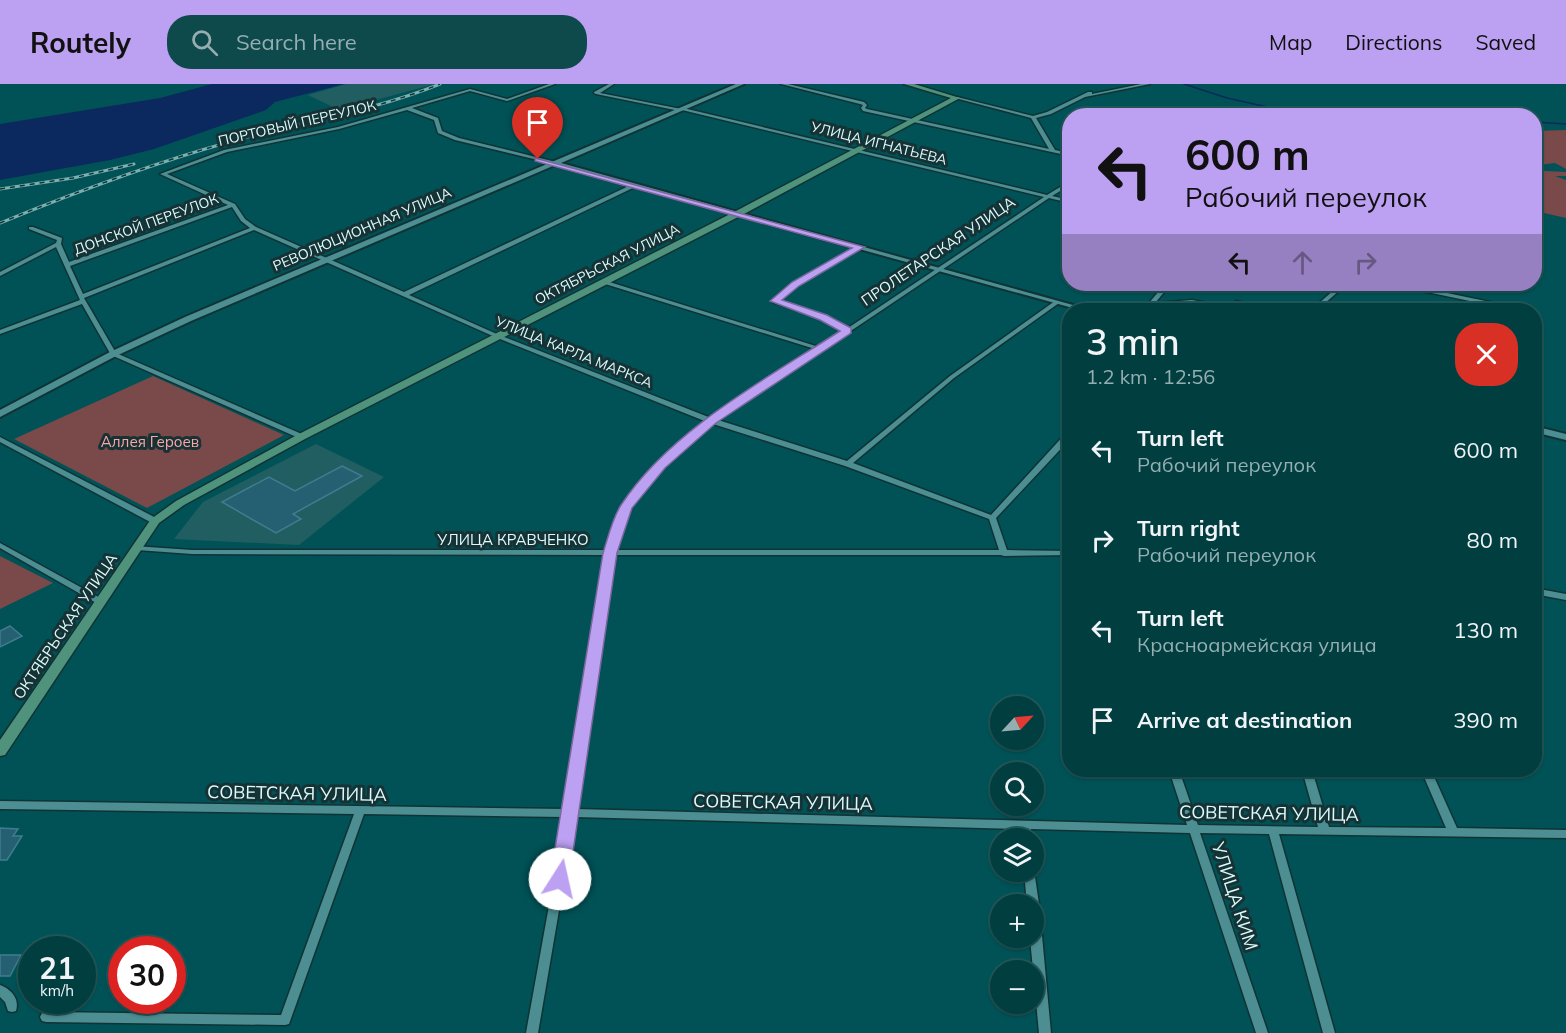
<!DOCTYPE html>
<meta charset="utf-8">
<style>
:root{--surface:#003e40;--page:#0e494b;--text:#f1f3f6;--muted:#95aeb1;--line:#225759;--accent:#bca0f2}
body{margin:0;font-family:Mulish,sans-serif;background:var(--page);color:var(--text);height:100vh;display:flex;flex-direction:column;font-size:22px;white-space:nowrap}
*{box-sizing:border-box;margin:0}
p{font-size:20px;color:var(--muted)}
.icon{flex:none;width:33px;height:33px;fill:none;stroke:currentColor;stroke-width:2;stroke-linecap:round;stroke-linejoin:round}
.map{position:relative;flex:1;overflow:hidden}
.panel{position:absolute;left:1062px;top:219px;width:480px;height:474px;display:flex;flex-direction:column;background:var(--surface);border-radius:24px;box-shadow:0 2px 4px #0004,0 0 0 2px var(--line)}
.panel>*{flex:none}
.guide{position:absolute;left:1062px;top:24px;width:480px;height:183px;border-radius:24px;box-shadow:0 2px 4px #0004,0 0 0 2px var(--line);background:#bca0f2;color:#111;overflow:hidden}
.needle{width:39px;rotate:64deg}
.tools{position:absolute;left:990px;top:612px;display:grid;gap:12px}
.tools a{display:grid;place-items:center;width:54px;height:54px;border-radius:50%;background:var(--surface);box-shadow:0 2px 4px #0004,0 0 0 2px var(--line);font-size:30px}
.speed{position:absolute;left:18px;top:852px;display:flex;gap:12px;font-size:30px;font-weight:700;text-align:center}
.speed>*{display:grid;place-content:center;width:78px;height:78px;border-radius:50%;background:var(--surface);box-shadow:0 2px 4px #0004,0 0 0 2px var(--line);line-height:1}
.speed small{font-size:15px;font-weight:400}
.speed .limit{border:9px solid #d22;background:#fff;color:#111}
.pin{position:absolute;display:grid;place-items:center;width:51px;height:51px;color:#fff;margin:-62px -26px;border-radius:50% 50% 50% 0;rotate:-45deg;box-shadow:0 0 6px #0007}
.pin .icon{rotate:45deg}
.me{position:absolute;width:66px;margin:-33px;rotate:10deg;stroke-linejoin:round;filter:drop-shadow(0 0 4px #0008)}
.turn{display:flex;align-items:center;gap:21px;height:126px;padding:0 24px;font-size:27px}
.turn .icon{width:78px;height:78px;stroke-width:2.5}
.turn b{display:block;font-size:42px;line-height:51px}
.lanes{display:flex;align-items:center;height:57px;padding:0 24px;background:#0003;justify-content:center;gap:30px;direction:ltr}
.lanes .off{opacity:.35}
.round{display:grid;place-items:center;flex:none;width:63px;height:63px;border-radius:24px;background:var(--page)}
.headline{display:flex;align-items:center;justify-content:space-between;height:102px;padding:0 24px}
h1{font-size:36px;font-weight:600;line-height:45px}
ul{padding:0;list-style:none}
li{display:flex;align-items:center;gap:18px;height:90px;padding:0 24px}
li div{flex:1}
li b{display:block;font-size:22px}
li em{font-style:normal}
header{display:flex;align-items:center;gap:36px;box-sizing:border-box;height:84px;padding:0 30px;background:var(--accent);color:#111}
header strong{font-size:28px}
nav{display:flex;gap:33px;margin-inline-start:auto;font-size:21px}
.search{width:420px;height:54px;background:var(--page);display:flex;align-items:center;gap:15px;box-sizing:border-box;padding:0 21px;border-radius:24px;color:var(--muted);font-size:22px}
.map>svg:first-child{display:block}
.built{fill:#205e61}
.green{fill:#7a4949}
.water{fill:#0b295e}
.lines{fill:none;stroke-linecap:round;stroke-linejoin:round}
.stream{stroke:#0b295e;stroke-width:1.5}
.building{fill:#246072;stroke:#417c8e;stroke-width:1.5}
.minor-casing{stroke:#103335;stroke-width:3}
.tertiary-casing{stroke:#103335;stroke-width:4}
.secondary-casing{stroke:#103335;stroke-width:3}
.minor{fill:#4c8e92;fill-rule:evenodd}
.tertiary{fill:#4c8e92;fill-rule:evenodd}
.secondary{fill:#4f937c;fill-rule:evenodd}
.rail-casing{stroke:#79b0b2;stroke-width:3}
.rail{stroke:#173234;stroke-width:1.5;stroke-dasharray:5;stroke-linecap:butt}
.route{fill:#bca0f2;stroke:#7a689d;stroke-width:1.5}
.labels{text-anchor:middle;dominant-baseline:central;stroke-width:6;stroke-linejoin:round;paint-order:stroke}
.far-street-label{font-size:14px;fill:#dbfcfd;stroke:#173234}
.street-label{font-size:15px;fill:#dbfcfd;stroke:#173234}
.park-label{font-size:15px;fill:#fea6a5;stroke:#173234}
.near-street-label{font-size:18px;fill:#dbfcfd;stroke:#173234}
</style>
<header>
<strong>Routely</strong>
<div class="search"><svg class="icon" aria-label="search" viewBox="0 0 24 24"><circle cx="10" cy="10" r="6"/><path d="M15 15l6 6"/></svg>Search here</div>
<nav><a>Map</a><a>Directions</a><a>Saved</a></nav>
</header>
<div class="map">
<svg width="1566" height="949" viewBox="0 0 1566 949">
<rect width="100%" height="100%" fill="#005256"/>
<g class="built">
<polygon points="346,0 435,0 339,26 308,11"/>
<polygon points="316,360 384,393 299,461 174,455 203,418"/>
</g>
<g class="green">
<polygon points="1566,46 1566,85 1555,79 1539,81 1545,87 1566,88 1566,92 1555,92 1566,96 1566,134 1535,127 1534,47"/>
<polygon points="153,292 284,351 147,424 14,355"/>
<polygon points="0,472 53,499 0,525"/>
</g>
<polygon class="water" points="212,0 344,0 275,18 266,26 154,65 110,76 0,96 0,40 160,14"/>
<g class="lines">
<g class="stream">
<polyline points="1184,0 1227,14 1281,26 1388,32"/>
<polyline points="1534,38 1566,40"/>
</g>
</g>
<g class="building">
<polygon points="342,382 362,392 293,430 301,435 276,449 222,418 269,393 295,407"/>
<polygon points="10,542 22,552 0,563 0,547"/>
<polygon points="0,744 18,745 13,752 22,752 7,776 0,776"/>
<polygon points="0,871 21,871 10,892 0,892"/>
</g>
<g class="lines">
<g class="minor-casing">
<g id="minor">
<path d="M549 0H555L507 17 470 7 412 24 438 34 442 47 459 54 556 78V79L554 80 455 56 438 49 434 36 407 26 339 45 227 68 167 90 235 120 245 135 256 143 404 208 633 100H637V102L409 211 499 251 711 334 815 265 602 199V197H606L819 263 843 246 831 238 773 218V216L793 199 858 162H862V164L797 201 779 216 835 236 848 244 1044 113 682 26 680 27 596 10 594 9V8L609 0H614L600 9 681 25 683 24 1047 111 1070 97V101L1052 112 1070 116V119L1049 114 718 336 847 377 950 292 1055 217H1059V219L954 294 853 379 991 431 1067 348H1070V355L996 434 1007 466 1070 467V471L1004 472 1001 471H614L577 725 1187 741 1169 686H1179L1198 741 1318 743 1302 686H1312L1329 743 1446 744 1421 686H1431L1457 744 1566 746V754L1279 750 1335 949H1323L1269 750 1200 749 1268 949H1256L1190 749 1031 745V754H1021L1020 745 575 733 538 949H526L565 733 364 730 289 940 285 941 46 938 42 937 40 933 42 929 46 928 281 931 354 730 0 725V717L566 725 606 471 192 470 137 466 133 464 134 462 192 466H607L623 421 658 379 707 338 495 253 254 146 84 214 116 269 304 351 305 353 304 355H301L111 271 82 220 0 250V246L80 216 56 163 2 191 0 192V188L56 159 57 156 29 145V143H33L62 154 61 160 69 178 228 121 160 90 224 66 338 43 470 5 507 15ZM232 123 241 137 250 144 83 210 70 182ZM713 340 845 382 989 435 999 466H615L630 423 664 383Z"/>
<polygon points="781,0 788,0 864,18 867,21 865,24 867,25 1049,65 1031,34 955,14 957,13 1033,32 1047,28 1088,8 1092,8 1092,10 1141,0 1150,0 1085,13 1051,30 1036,34 1055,66 1070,69 1070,72 863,27 861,24 863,21 860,20"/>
<polygon points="1165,200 1171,200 1155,219 1192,216 1229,223 1236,217 1273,224 1276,226 1266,226 1237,221 1232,226 1228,226 1192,220 1152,223 1149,226 1143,226"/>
<polygon points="1341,200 1347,200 1317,226 1311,226"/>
<polygon points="1395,200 1404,200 1519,224 1522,226 1513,226 1398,202"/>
<polygon points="0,353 158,435 159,437 155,439 152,439 0,358"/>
<polygon points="0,459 104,516 105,518 104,520 98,520 0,464"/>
<polygon points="1534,504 1566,510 1566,516 1534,510"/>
<polygon points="1034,786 1039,820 1037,823 1034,824 1034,820 1027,820 1024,788 1034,788"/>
<polygon points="1034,825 1038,827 1040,830 1051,949 1039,949 1030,854 1034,854"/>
<path d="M0 901C11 905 20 915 16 927L12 928 8 927 5 918 0 913Z"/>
</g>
</g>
<g class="tertiary-casing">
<g id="tertiary">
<polygon points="736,0 744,0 561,79 1091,226 1080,226 555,81 191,237 116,272 0,333 0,326 110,268 185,233"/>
<polygon points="1534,342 1566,350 1566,356 1534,348"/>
</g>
</g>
<g class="secondary-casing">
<polygon id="secondary" points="904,0 914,0 960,14 742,131 305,355 184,421 159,439 5,671 0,672 0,656 151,435 176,417 297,351 736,127 951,14"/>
</g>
<use href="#minor" class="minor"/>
<use href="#tertiary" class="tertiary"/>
<use href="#secondary" class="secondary"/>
<g class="rail-casing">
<g id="rail">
<polyline points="0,105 73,94 134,80"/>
<path d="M0 139C76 108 153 79 233 57 302 38 373 27 440 0"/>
</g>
</g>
<use href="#rail" class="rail"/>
</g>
<path class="route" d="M535 74 865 163 799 202 782 216 827 231 851 244V249L716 339 665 384 632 424 617 469 569 795 566 800 560 802 553 800 550 795 603 469C608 454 612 435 621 421 670 346 766 295 840 247L820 236 770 217 792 198 852 164 535 77Z"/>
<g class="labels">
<g class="far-street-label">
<text transform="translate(297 39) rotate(-13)">ПОРТОВЫЙ ПЕРЕУЛОК</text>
<text transform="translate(879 59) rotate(14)">УЛИЦА ИГНАТЬЕВА</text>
<text transform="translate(146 140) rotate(-20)">ДОНСКОЙ ПЕРЕУЛОК</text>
<text transform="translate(362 145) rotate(-23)">РЕВОЛЮЦИОННАЯ УЛИЦА</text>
<text transform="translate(607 180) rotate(-27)">ОКТЯБРЬСКАЯ УЛИЦА</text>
<text transform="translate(574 268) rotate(22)">УЛИЦА КАРЛА МАРКСА</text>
</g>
<g class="street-label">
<text transform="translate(938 167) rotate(-34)">ПРОЛЕТАРСКАЯ УЛИЦА</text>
<text x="513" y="455">УЛИЦА КРАВЧЕНКО</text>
<text transform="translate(65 542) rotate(-56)">ОКТЯБРЬСКАЯ УЛИЦА</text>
</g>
<g class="park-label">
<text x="150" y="357">Аллея Героев</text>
</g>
<g class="near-street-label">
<text transform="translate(297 709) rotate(1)">СОВЕТСКАЯ УЛИЦА</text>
<text transform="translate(783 718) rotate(1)">СОВЕТСКАЯ УЛИЦА</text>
<text transform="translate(1269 729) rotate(1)">СОВЕТСКАЯ УЛИЦА</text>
<text transform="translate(1235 812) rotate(72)">УЛИЦА КИМ</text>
</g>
</g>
</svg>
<div class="tools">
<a><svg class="needle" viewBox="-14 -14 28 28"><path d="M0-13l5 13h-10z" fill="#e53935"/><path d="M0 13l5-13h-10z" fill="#95aeb1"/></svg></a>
<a><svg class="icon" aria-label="search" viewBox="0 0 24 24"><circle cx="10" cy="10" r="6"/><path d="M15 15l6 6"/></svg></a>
<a><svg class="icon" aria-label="layers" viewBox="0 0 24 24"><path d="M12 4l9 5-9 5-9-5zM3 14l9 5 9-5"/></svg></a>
<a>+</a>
<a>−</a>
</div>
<div class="speed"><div>21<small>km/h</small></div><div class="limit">30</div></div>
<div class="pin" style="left:538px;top:75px;background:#d93025"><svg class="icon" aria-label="arrive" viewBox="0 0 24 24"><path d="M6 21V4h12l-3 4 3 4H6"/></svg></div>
<svg class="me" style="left:560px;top:795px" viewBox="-20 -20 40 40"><circle r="19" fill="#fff"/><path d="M0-13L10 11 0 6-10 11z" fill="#bca0f2"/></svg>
<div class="guide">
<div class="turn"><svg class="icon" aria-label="left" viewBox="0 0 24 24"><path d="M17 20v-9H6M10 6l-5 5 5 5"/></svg><div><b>600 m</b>Рабочий переулок</div></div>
<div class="lanes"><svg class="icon" aria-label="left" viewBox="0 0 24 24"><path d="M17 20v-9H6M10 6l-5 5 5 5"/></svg><svg class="icon off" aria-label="ahead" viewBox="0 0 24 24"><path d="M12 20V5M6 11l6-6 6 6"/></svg><svg class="icon off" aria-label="right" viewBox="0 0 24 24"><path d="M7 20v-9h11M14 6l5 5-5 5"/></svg></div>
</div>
<section class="panel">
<div class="headline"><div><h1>3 min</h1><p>1.2 km · 12:56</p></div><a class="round" style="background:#d93025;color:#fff"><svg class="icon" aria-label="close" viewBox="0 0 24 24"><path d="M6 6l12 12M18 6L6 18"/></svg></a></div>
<ul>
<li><svg class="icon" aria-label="left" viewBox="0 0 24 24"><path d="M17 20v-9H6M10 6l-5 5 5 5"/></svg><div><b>Turn left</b><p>Рабочий переулок</p></div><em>600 m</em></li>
<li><svg class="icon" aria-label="right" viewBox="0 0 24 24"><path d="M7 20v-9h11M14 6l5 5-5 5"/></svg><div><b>Turn right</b><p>Рабочий переулок</p></div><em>80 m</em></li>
<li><svg class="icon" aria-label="left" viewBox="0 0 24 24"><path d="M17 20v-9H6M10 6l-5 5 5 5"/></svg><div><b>Turn left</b><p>Красноармейская улица</p></div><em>130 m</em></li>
<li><svg class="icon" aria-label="arrive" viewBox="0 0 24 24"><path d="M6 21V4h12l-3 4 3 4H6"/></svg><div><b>Arrive at destination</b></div><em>390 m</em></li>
</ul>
</section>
</div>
